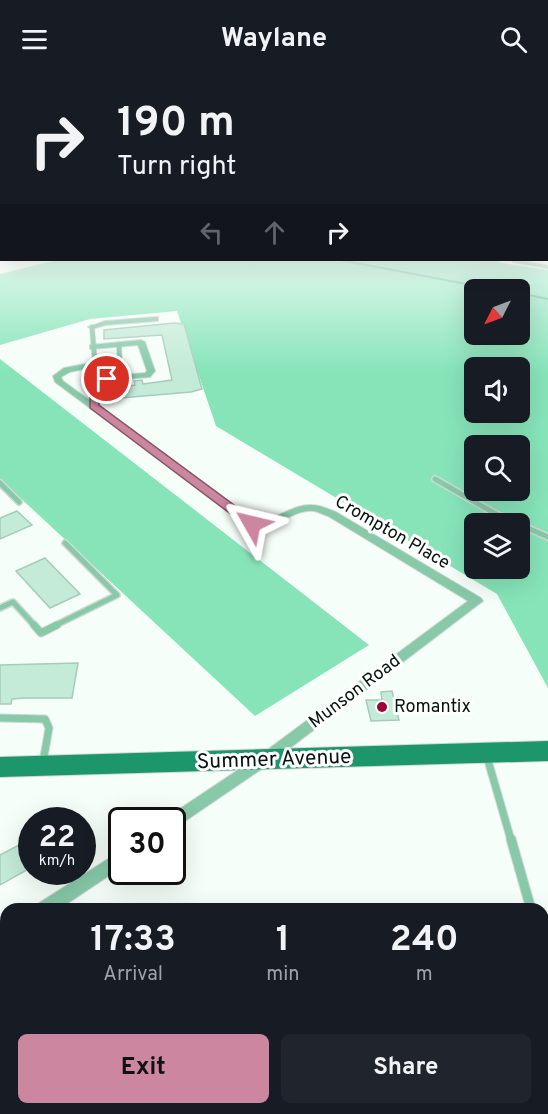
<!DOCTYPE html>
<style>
:root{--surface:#171b24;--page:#20242c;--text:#f1f3f6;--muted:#9ea1a6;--accent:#cd86a0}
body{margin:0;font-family:Overpass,sans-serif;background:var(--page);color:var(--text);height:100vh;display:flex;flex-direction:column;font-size:22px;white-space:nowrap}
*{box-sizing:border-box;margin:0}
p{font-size:20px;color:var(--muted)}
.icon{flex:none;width:33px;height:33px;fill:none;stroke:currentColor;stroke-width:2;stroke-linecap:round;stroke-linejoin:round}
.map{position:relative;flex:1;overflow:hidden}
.sheet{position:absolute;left:0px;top:825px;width:549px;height:212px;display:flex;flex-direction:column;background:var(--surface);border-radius:18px 18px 0 0;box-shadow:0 6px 24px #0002}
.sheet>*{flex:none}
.top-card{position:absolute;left:0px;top:0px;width:549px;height:183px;box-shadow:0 6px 24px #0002;background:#171b24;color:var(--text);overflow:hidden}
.needle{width:39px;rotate:228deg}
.tools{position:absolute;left:464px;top:201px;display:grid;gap:12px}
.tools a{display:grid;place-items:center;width:66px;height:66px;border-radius:9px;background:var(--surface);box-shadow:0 6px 24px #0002;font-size:30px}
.speed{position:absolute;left:18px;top:729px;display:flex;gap:12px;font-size:30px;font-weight:700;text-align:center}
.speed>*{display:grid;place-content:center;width:78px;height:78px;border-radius:50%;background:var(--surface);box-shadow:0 6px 24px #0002;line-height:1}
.speed small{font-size:15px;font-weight:400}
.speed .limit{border:3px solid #111;border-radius:9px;background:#fff;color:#111}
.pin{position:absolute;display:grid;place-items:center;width:51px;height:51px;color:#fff;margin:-26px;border:3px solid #fff;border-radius:50%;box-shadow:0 2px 6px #0007}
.me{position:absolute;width:66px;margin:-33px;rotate:307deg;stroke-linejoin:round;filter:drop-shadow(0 0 4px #0008)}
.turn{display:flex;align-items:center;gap:21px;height:126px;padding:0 18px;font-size:27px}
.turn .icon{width:78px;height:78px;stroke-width:2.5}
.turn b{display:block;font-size:42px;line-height:51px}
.lanes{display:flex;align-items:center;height:57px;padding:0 18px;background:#0003;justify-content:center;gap:30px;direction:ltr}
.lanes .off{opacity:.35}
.eta{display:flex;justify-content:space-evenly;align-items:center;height:102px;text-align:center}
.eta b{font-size:36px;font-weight:700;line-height:42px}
.action{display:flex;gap:12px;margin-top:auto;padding:12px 18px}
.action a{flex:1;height:69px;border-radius:9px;background:var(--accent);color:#111;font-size:24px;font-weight:700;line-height:69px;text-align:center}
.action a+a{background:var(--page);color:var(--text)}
header{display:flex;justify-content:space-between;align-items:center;height:78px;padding:0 18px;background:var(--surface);font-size:27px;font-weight:700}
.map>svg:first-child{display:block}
.green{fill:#87e4b9;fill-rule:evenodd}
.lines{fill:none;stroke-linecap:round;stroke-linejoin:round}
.stream{stroke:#53bc90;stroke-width:2}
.building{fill:#c4ebd7;stroke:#a6ccb9;stroke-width:1.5}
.service-far4-casing{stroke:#d0d9d4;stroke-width:4.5}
.service-far3-casing{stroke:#d0d9d4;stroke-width:6}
.service-far2-casing{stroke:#d0d9d4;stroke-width:8}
.service-far1-casing{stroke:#d0d9d4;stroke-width:9}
.service-casing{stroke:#d0d9d4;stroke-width:11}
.minor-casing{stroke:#d0d9d4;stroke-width:2}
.primary-casing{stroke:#d0d9d4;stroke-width:2}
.service-far4{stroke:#88c9aa;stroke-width:3}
.service-far3{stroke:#88c9aa;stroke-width:4.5}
.service-far2{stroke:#88c9aa;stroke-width:5}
.service-far1{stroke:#88c9aa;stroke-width:7}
.service{stroke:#88c9aa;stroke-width:9}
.minor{fill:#88c9aa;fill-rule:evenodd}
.primary{fill:#1e966b;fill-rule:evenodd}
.route{fill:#cd86a0;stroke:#855768;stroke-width:1.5}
.poi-dot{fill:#a00038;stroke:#fff;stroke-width:2}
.labels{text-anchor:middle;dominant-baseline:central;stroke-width:6;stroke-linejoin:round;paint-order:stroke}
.street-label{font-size:18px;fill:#07150f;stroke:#fff}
.poi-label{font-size:18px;fill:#07150f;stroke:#fff;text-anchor:start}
.near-street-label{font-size:21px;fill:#07150f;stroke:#fff}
</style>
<header><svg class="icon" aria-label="menu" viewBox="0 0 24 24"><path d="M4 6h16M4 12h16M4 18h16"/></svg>Waylane<svg class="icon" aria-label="search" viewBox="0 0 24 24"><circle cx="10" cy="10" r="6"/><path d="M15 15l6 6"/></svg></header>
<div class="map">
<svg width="548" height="1036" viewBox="0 0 548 1036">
<rect width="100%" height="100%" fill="#f6fef9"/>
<g class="green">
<path d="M57 182H495L502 185 548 192V610L497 516 216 348 177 233 90 241 0 267V196ZM474 212H519V256H474ZM474 290H519V334H474ZM474 368H519V412H474ZM474 446H519V490H474Z"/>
<polygon points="0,281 369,567 255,638 0,401"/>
</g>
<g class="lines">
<g class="stream">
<polyline points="340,182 498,212"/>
<polyline points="519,215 548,221"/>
</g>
</g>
<g class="building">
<polygon points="174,245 184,246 202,311 191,314 109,321 108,310 135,307 134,303 142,302 143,306 172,302 162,257 104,261 104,252"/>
<polygon points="17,433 32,447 0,461 0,440"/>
<polygon points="45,480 80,516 50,530 16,493"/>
<polygon points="78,585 72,620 25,620 12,621 11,626 0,626 0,587"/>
<polygon points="392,613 399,642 371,643 366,622 382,622 381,614"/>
<polygon points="32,760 32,789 0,807 0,777"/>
</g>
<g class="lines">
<g class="service-far4-casing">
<polyline id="service-far4" points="514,183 548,189"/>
</g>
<g class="service-far3-casing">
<g id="service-far3">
<polyline points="92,249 95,286 94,328"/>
<polyline points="119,266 120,300"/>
</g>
</g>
<g class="service-far2-casing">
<g id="service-far2">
<polyline points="435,401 494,435 548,459"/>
<polyline points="0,405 19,424"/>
<polyline points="0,530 13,524 35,548"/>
<polyline points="54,548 117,517 65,465"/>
</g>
</g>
<g class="service-far1-casing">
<g id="service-far1">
<polyline points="34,547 41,555 57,547"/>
<polyline points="0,640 45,641 49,650 43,684"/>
<polyline points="487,679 511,762"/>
</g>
</g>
<g class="service-casing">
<g id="service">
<polyline points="511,761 531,831"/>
<polyline points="543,874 548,891"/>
</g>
</g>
<g class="minor-casing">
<g id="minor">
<polygon points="155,239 158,239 158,243 106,247 92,251 88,249 105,243"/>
<polygon points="141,262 145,264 155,293 150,299 91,304 91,300 94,299 145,295 147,293 138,267 93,271 90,271 90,267"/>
<path d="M95 284H98V288L70 294 61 299 63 303 255 443C275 444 291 426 312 427 320 427 328 431 336 434L481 520 483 523 269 686 172 752V742H165L166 740 259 678 468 523 328 438C324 437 319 434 314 433 294 430 275 454 248 448L55 304 53 298 64 290Z"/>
<polygon points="122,772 122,789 59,831 36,831 39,825"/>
<polygon points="6,849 6,868 0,871 0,852"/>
<polygon points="0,1010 6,1012 6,1030 31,1030 33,1036 8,1036 7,1032 0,1030"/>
</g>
</g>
<g class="primary-casing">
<polygon id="primary" points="548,663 548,683 0,699 0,679"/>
</g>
<use href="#service-far4" class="service-far4"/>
<use href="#service-far3" class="service-far3"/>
<use href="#service-far2" class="service-far2"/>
<use href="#service-far1" class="service-far1"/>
<use href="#service" class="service"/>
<use href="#minor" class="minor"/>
<use href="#primary" class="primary"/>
</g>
<linearGradient id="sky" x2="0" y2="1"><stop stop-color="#6cb7c5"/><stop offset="0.51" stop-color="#fbfffc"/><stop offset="1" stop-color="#fbfffc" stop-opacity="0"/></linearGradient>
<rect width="548" height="293" fill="url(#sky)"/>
<polygon class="route" points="107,298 112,301 110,303 99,304 99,327 257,444 258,446 257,449 248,449 90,330 90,302"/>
<circle class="poi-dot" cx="382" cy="629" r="6"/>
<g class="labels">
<g class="street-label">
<text transform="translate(392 455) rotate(30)">Crompton Place</text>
<text transform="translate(355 614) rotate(-37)">Munson Road</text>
</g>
<g class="poi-label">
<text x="394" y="629">Romantix</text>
</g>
<g class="near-street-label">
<text transform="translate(274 682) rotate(-2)">Summer Avenue</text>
</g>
</g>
</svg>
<div class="tools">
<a><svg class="needle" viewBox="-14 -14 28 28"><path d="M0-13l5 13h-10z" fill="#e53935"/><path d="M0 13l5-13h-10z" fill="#9ea1a6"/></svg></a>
<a><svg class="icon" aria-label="sound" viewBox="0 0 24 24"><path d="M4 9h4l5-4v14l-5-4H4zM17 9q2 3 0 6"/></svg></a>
<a><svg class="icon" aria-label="search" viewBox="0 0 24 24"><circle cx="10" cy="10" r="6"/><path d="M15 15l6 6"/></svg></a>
<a><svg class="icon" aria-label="layers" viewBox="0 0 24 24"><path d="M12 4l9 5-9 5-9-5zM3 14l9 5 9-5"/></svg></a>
</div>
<div class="speed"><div>22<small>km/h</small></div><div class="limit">30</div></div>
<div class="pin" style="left:107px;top:301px;background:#d93025"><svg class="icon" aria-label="arrive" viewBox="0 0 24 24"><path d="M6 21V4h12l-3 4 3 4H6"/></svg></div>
<svg class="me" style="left:252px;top:446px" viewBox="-20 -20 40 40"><path d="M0-17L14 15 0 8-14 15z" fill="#cd86a0" stroke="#fff" stroke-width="4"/></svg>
<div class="top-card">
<div class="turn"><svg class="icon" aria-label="right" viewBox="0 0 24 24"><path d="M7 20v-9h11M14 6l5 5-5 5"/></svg><div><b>190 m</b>Turn right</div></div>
<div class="lanes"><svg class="icon off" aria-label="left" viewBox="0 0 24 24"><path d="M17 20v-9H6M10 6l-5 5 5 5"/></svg><svg class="icon off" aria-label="ahead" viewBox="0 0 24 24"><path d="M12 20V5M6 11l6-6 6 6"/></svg><svg class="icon" aria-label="right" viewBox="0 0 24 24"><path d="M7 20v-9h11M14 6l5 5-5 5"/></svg></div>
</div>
<section class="sheet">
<div class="eta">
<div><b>17:33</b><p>Arrival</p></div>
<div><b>1</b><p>min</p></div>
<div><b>240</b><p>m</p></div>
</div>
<div class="action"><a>Exit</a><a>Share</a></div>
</section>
</div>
